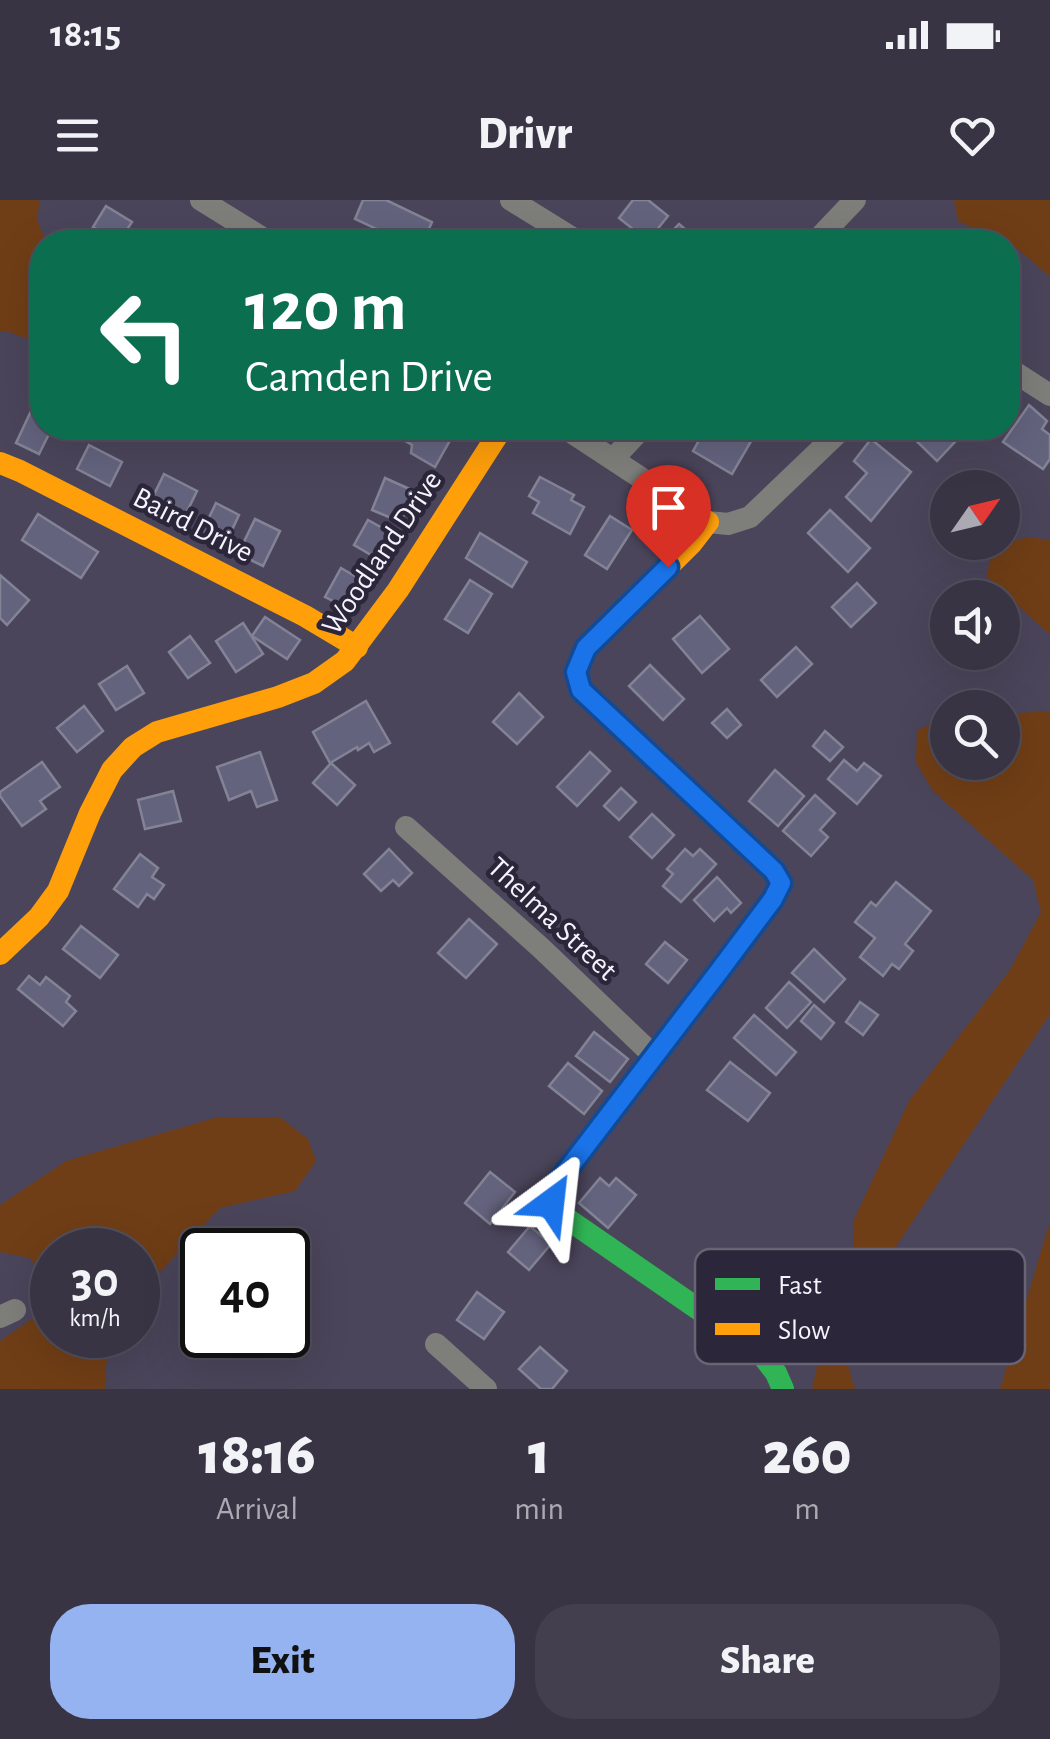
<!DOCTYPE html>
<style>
:root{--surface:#383444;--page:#433f4f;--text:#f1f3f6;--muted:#abaab2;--line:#524f5d;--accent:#95b2f1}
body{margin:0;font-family:"Alegreya Sans",sans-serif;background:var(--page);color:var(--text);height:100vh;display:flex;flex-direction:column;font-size:38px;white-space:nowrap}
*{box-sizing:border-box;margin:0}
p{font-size:32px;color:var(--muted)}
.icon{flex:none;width:55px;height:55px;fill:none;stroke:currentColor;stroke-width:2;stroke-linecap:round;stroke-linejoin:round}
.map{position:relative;height:1189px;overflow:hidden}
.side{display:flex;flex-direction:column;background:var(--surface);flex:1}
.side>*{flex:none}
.banner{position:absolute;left:30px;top:30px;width:990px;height:210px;border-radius:40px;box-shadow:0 10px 40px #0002,0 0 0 2px var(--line);background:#0b6e4f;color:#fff;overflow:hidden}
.needle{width:65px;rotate:56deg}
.tools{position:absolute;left:930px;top:270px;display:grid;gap:20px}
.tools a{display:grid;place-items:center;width:90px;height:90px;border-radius:50%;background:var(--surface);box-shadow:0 10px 40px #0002,0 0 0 2px var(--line);font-size:50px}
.speed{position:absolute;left:30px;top:1028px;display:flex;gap:20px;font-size:50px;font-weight:700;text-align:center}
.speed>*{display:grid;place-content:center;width:130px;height:130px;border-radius:50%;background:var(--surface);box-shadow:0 10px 40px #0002,0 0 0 2px var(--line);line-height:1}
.speed small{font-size:25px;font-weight:400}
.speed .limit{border:5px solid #111;border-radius:15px;background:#fff;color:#111}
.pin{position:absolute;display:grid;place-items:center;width:85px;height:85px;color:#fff;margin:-102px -42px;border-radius:50% 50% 50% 0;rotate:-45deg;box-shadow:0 0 10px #0007}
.pin .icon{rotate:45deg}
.me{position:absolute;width:110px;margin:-55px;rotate:30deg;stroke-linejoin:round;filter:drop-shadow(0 0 8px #0008)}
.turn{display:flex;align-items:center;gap:35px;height:210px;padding:0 50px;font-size:45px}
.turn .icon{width:130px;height:130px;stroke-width:2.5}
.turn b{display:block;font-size:70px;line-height:85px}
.eta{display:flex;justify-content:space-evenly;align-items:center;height:170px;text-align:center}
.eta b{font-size:60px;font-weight:800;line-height:70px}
.primary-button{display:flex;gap:20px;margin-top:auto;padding:20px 50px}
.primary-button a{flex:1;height:115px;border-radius:40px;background:var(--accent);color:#111;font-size:40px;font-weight:800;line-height:115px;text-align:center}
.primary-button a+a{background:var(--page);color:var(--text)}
.status{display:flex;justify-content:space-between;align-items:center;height:70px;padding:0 50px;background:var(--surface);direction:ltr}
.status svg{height:28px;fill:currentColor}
header{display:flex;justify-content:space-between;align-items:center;height:130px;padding:0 50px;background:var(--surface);font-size:45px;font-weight:800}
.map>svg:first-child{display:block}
.green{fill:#703e16}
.building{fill:#64637e;stroke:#838396;stroke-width:2.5}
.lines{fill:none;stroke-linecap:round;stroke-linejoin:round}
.street{stroke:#7e7f7b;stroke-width:22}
.fast{stroke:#30b455;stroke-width:22}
.slow{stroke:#ff9f0a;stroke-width:22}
.route-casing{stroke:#114b97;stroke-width:25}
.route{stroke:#1a73e8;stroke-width:18}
.labels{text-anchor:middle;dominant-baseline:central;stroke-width:9;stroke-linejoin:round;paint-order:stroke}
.street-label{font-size:30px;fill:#f5f3fd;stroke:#2b2639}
.key{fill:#2b2639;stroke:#686474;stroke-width:2.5}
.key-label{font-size:28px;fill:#f5f3fd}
</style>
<div class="status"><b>18:15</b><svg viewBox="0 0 49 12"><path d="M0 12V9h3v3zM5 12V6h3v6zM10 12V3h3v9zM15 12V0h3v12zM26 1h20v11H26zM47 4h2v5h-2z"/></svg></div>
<header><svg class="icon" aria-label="menu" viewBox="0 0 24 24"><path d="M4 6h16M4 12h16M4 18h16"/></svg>Drivr<svg class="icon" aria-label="heart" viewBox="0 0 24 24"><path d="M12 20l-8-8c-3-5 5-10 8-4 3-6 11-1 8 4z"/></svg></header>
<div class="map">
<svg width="1050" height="1189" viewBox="0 0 1050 1189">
<rect width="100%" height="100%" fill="#4b455b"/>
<g class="green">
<polygon points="0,0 40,0 37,19 46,42 42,42 42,144 9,132 0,131"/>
<polygon points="954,0 1050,0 1050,77 1018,49 958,21"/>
<polygon points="1028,337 1050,340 1050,435 986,376 995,345"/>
<polygon points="1050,511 1050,814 876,1077 853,1055 853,1022 909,901 1010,770 1041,712 1033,680 932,590 916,562 917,530 947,518 948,562 1002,562 1003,514"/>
<polygon points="218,917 281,918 308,939 316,961 295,991 220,1008 143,1090 138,1100 138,1050 52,1050 52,1135 120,1135 106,1164 105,1189 0,1189 0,1141 39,1114 51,1083 30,1058 0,1052 0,1005 66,961"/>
<polygon points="1050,1021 1050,1189 1000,1189"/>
<polygon points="844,1152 855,1189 812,1189 819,1157"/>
</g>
<g class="building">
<polygon points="363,0 386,0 432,22 423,42 404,42 355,19"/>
<polygon points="633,0 648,0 668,16 648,41 619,18"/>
<polygon points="106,6 132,22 119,42 93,27"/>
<polygon points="679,24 700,42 662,42"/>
<polygon points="1029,205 1047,221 1042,229 1050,235 1050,259 1043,269 1003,242"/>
<polygon points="32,209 42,214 42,228 52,228 39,254 16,243"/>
<polygon points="410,228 457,228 435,267 411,253 412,245 402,239"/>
<polygon points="706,228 714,228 730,237 735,228 738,228 753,238 732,274 693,251"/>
<polygon points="903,228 968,228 937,261"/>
<polygon points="871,239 911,272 871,321 846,297 867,273 854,261"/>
<polygon points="89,245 122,262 110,286 77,269"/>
<polygon points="164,274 197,291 182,322 149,305"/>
<polygon points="540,277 574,295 571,300 584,307 570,334 533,313 539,302 529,296"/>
<polygon points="385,278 414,291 401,322 372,310"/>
<polygon points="216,303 239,315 224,347 200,336"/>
<polygon points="830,310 870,348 848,372 808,333"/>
<polygon points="38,314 98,352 81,378 22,340"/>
<polygon points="610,316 632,330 607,369 585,355"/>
<polygon points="255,319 280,331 263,366 238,354"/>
<polygon points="368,320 393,334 378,359 354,345"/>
<polygon points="480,333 527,362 512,387 466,358"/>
<polygon points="341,368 365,382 358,394 341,405 325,397"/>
<polygon points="0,375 29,400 7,425 0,418"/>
<polygon points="470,380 492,394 468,433 445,419"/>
<polygon points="857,383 876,403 851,427 832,407"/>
<polygon points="700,416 729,449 702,473 673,439"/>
<polygon points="265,417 300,440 287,459 252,436"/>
<polygon points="243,423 263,454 236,472 216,441"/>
<polygon points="190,436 210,463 188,478 169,452"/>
<polygon points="796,447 812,464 777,497 761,480"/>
<polygon points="650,465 684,499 663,520 629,486"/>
<polygon points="127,466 144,493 116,510 99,484"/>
<polygon points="519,493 543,517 517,544 493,522"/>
<polygon points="366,501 390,543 374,552 369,543 358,550 357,547 330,563 313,532"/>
<polygon points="84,506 103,531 77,552 57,528"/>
<polygon points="727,509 741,525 727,538 712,523"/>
<polygon points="825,531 843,547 830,561 813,546"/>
<polygon points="260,552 277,600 257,607 251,591 229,600 217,567"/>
<polygon points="590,552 610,571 577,606 557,587"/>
<polygon points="844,560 857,571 864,563 881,576 857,604 828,579"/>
<polygon points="42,562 60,587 40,601 46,609 22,626 0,596 0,592"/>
<polygon points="331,563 355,585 337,605 313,583"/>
<polygon points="775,570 804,596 778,626 749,601"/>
<polygon points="621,588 636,602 619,620 604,606"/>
<polygon points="173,591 181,621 145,629 138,600"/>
<polygon points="815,595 835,613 820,630 828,637 811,656 783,631"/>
<polygon points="652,614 674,635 652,658 630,637"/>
<polygon points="389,649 412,673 399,686 393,680 381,691 364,674"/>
<polygon points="685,649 693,656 700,649 716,664 681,702 663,686 673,674 667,669"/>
<polygon points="140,654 158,668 152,677 164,685 154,699 147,694 138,707 114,689"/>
<polygon points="717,677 741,703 731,713 727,708 714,721 694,700"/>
<polygon points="896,682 931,711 905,744 913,751 899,769 892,764 883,776 860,757 875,738 855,722 871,702 876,706"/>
<polygon points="469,719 497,744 466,778 438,753"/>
<polygon points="81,726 118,755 100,778 63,749"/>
<polygon points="665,742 687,760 668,783 646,764"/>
<polygon points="814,749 845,779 824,802 792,773"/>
<polygon points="29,776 40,785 46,777 70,796 66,802 76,811 63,826 18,789"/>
<polygon points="789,782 811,802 787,828 766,808"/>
<polygon points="860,802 878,815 863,835 846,822"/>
<polygon points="814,805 834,823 821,839 801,821"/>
<polygon points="754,815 796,852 776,875 734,838"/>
<polygon points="594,832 628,859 610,882 576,856"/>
<polygon points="730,862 770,893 748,921 707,890"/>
<polygon points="568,863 602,891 584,914 549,886"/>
<polygon points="490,972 515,992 490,1024 465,1003"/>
<polygon points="600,978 609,986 616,978 636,995 608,1028 579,1003"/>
<polygon points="530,1026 551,1044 529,1070 508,1052"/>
<polygon points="477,1092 504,1112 484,1139 457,1120"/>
<polygon points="540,1147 567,1171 552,1189 541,1189 519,1169"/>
</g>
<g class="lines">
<g class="street">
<polyline points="201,0 269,42"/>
<polyline points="511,0 579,42"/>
<polyline points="815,42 855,0"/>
<polyline points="1008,168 1050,195"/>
<polyline points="565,228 708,322 728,324 750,317 843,228"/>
<polyline points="613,259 642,228"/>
<polyline points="406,627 541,748 655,857"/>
<polyline points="0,1117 15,1110"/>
<polyline points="436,1144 486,1189"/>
</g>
<polyline class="fast" points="715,776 558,982 551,1003 566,1018 759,1151 776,1173 783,1189"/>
<g class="slow">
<polyline points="0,263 20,271 305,416 357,447"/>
<polyline points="708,322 691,344 586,448 576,472 581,490 774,671 781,683 773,699 715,776"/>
<polyline points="0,754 39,717 58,691 90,613 112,570 133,547 157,532 278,497 314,483 345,461 398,390 502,228"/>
</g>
</g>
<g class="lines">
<g class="route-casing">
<polyline id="route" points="551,1003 558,982 720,770 773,699 781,683 774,671 581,490 576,472 586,448 668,367"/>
</g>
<use href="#route" class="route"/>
</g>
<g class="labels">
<g class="street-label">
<text transform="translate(193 325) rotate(27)">Baird Drive</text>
<text transform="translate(382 353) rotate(-56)">Woodland Drive</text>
<text transform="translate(552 719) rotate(43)">Thelma Street</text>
</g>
</g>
<rect x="695" y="1049" width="330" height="115" rx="15" class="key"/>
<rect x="715" y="1078" width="45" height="12" fill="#30b455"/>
<rect x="715" y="1123" width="45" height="12" fill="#ff9f0a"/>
<g class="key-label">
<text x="778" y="1094">Fast</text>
<text x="778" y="1139">Slow</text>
</g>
</svg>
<div class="tools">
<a><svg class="needle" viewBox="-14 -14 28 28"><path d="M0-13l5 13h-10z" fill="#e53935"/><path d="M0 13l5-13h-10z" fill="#abaab2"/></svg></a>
<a><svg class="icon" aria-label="sound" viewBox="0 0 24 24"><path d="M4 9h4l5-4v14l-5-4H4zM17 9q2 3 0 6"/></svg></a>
<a><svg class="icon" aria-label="search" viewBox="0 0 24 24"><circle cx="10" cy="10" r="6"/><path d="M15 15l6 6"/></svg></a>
</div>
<div class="speed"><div>30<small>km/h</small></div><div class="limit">40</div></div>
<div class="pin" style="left:668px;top:367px;background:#d93025"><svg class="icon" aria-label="arrive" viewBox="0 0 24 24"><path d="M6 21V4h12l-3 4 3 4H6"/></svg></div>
<svg class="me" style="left:551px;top:1003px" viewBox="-20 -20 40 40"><path d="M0-17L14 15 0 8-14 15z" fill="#1a73e8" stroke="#fff" stroke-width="4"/></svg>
<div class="banner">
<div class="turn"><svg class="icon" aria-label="left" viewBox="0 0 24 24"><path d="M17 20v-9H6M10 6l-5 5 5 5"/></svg><div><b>120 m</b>Camden Drive</div></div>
</div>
</div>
<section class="side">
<div class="eta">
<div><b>18:16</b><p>Arrival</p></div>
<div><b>1</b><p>min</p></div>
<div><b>260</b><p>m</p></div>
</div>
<div class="primary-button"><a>Exit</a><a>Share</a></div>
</section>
